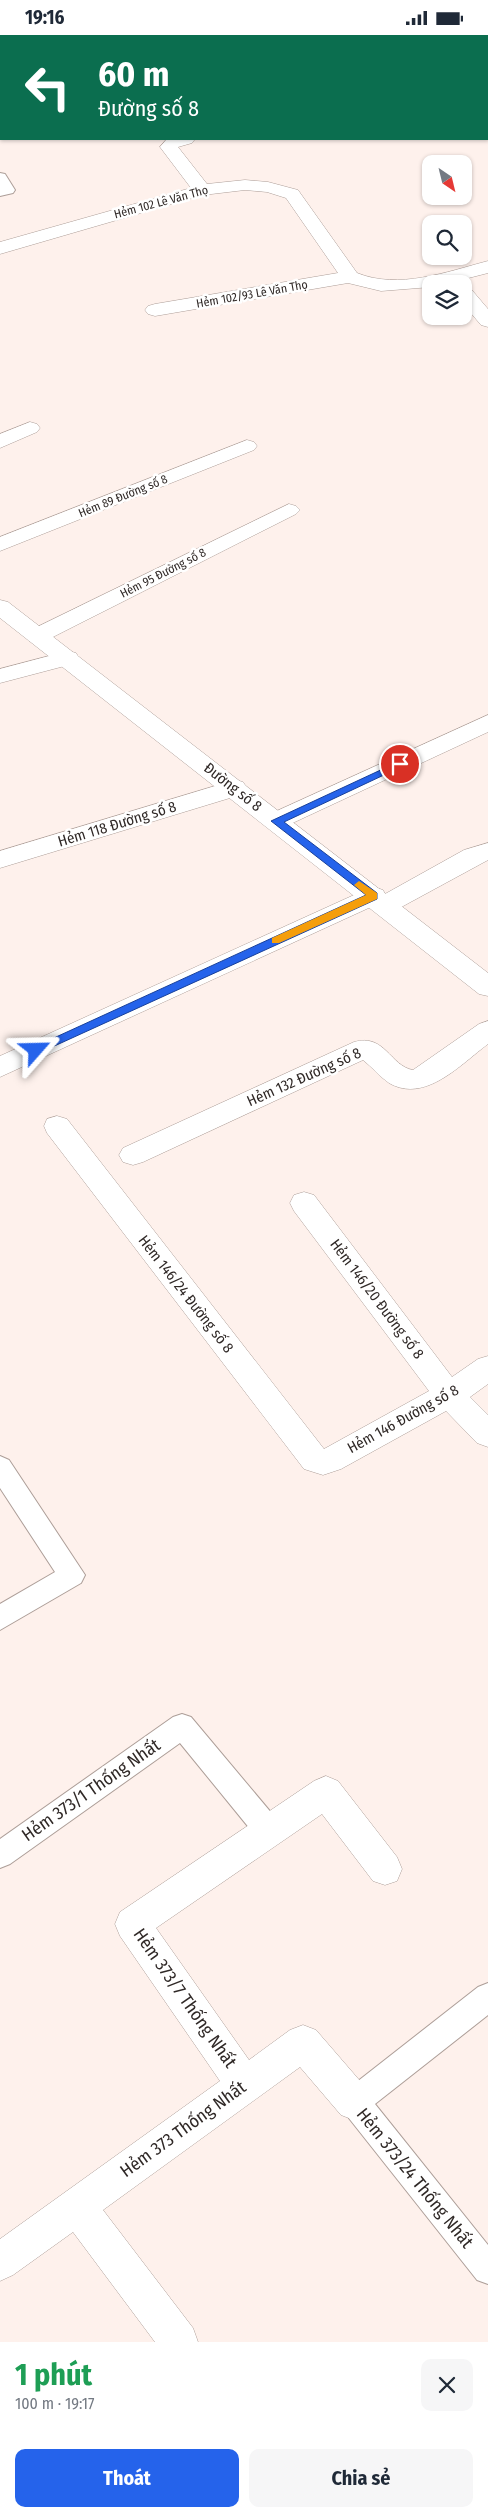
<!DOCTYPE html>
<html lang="vi">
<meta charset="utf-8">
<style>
:root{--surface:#fff;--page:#f6f6f7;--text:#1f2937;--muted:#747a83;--accent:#2563eb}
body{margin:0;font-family:"Fira Sans Condensed",sans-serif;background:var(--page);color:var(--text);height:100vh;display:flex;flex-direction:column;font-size:19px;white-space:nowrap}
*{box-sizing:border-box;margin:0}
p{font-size:16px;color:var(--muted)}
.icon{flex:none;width:28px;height:28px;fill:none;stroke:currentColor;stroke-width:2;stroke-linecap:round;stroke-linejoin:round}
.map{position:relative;height:2307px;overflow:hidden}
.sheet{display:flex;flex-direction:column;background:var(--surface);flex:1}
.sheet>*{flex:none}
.guide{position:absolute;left:0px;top:0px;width:489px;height:105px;box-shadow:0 1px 4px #0004;background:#0b6e4f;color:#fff;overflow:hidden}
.needle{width:32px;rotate:145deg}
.controls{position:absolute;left:422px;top:120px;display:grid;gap:10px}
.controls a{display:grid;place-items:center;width:50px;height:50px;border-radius:10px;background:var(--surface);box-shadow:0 1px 4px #0004;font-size:25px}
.pin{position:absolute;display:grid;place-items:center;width:42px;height:42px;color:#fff;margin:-21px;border:2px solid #fff;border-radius:50%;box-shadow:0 1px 5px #0007}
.me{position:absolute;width:55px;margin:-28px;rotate:65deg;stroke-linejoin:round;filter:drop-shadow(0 0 4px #0008)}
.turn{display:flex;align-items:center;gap:18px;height:105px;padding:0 15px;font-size:22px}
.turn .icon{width:65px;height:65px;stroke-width:2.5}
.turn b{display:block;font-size:35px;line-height:42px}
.round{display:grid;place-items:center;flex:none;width:52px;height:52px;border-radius:10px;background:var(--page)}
.head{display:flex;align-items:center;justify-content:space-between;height:85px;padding:0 15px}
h1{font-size:30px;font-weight:700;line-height:38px;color:#1e9e55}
.button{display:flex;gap:10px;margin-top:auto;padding:10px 15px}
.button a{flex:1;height:58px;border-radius:10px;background:var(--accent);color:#fff;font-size:20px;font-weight:700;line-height:58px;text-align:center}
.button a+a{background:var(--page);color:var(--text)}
.status{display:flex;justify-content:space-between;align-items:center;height:35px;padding:0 25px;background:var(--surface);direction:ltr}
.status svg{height:14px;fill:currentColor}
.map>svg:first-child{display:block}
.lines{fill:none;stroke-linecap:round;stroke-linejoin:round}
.service-casing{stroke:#ad9e98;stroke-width:2}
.minor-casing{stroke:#ad9e98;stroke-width:1}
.tertiary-casing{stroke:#ad9e98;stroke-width:1}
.service{fill:#fff;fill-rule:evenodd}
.minor{fill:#fff;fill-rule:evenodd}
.tertiary{fill:#fff;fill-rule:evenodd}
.route{fill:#2563eb;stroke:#184099}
.slow{fill:#f59e0b}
.labels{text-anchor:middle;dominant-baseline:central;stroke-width:5;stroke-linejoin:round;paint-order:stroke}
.far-street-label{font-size:12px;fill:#302927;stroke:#fff}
.street-label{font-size:15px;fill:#302927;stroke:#fff}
.near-street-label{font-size:18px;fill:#302927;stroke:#fff}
</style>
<div class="status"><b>19:16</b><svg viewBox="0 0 49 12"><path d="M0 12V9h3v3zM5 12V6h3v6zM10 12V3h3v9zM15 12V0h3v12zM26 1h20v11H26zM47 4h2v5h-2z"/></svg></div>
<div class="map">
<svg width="488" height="2307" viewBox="0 0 488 2307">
<rect width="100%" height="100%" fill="#fef1ec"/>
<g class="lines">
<g class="service-casing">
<g id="service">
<polygon points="0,138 5,139 15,155 13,158 0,161"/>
<polygon points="0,1421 9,1425 85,1540 81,1548 0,1595 0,1569 55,1537 0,1453"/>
<polygon points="182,1679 191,1682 279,1787 283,1796 279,1805 269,1809 259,1805 180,1708 10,1829 0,1833 0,1804 173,1682"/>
<polygon points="488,1948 488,1980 375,2069 488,2210 488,2249 477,2245 344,2077 339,2067 344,2057 478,1952"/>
</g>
</g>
<g class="minor-casing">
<g id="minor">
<path d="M167 104H195L192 108 178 112 207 149 245 145 268 147 298 155 357 238C399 255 446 237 488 226V238L445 249H431V252L381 256 348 248 155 281 148 279 145 275 148 271 155 269 338 238 286 163 267 157 245 155 203 160 0 219V207L191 153 160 112Z"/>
<polygon points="464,252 471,254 488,274 488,292 481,290 464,270"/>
<polygon points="30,387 37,389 40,393 37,397 0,413 0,399"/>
<polygon points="247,405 254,407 257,411 254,415 0,516 0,502"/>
<polygon points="289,469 296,471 300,475 296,479 45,606 37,608 29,606 26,601 29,596"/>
<polygon points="68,616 76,618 79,623 76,628 0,648 0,634"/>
<polygon points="488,680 488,697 284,792 276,794 268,792 264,786 268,780"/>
<polygon points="235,745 243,747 247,753 243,759 0,833 0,816"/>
<polygon points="488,808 488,825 394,876 385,879 376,876 373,871 0,1042 0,1021 365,855 374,852 383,855 385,859 464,815"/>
<path d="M488 986V1009C461 1029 425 1069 389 1048 380 1042 372 1032 363 1025L143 1127 133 1130 123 1127 119 1120 123 1113 354 1007C385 998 390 1031 413 1035L479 989Z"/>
<polygon points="57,1081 67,1084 324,1414 429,1356 294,1176 290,1168 294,1160 304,1157 314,1160 452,1342 478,1324 488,1321 488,1349 470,1362 488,1380 488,1412 477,1408 446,1376 341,1434 323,1440 304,1434 47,1098 44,1091 47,1084"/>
<polygon points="326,1741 338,1746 397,1822 402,1834 397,1846 385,1850 373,1846 322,1779 156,1893 249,2025 290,1995 303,1990 316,1995 367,2054 372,2067 367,2080 354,2085 341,2080 300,2032 103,2175 193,2293 198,2307 155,2307 73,2197 13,2240 0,2246 0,2204 220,2046 120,1901 115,1889 120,1877 314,1746"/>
</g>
</g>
<g class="tertiary-casing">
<polygon id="tertiary" points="0,565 8,567 488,938 488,961 479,959 0,583"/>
</g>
<use href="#service" class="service"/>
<use href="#minor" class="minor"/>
<use href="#tertiary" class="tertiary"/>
</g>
<polygon class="route" points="400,726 403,727 403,731 284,787 377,858 377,864 39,1018 32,1018 32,1013 366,860 271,786"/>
<polygon class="slow" points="359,846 377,858 377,864 279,908 272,908 272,903 366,860 354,850"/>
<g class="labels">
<g class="far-street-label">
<text transform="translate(161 167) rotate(-15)">Hẻm 102 Lê Văn Thọ</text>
<text transform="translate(252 259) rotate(-10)">Hẻm 102/93 Lê Văn Thọ</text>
<text transform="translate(123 461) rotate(-22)">Hẻm 89 Đường số 8</text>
<text transform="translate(163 538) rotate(-27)">Hẻm 95 Đường số 8</text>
</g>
<g class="street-label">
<text transform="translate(233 752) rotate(38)">Đường số 8</text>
<text transform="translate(117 789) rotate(-17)">Hẻm 118 Đường số 8</text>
<text transform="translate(304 1042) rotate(-24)">Hẻm 132 Đường số 8</text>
<text transform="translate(186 1259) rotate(52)">Hẻm 146/24 Đường số 8</text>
<text transform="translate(377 1264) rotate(53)">Hẻm 146/20 Đường số 8</text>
<text transform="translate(403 1384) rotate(-29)">Hẻm 146 Đường số 8</text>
</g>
<g class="near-street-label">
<text transform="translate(91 1755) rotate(-35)">Hẻm 373/1 Thống Nhất</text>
<text transform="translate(185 1963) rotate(55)">Hẻm 373/7 Thống Nhất</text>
<text transform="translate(183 2094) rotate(-36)">Hẻm 373 Thống Nhất</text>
<text transform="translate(415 2143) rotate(51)">Hẻm 373/24 Thống Nhất</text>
</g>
</g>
</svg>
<div class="controls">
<a><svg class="needle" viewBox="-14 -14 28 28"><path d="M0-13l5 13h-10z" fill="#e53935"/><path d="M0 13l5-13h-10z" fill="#747a83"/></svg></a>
<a><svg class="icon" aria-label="search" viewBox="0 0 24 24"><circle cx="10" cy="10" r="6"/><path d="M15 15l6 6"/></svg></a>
<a><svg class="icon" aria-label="layers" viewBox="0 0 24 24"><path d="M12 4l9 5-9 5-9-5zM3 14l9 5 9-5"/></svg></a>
</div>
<div class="pin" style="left:400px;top:729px;background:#d93025"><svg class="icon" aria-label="arrive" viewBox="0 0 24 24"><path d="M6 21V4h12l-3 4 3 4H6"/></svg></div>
<svg class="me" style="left:36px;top:1015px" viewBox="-20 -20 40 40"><path d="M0-17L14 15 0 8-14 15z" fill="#2563eb" stroke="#fff" stroke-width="4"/></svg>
<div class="guide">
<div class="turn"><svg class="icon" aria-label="left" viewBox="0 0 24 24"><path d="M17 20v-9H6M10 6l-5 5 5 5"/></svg><div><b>60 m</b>Đường số 8</div></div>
</div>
</div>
<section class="sheet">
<div class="head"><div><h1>1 phút</h1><p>100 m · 19:17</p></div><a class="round"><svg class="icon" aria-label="close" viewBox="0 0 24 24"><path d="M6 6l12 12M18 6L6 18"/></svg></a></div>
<div class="button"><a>Thoát</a><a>Chia sẻ</a></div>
</section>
